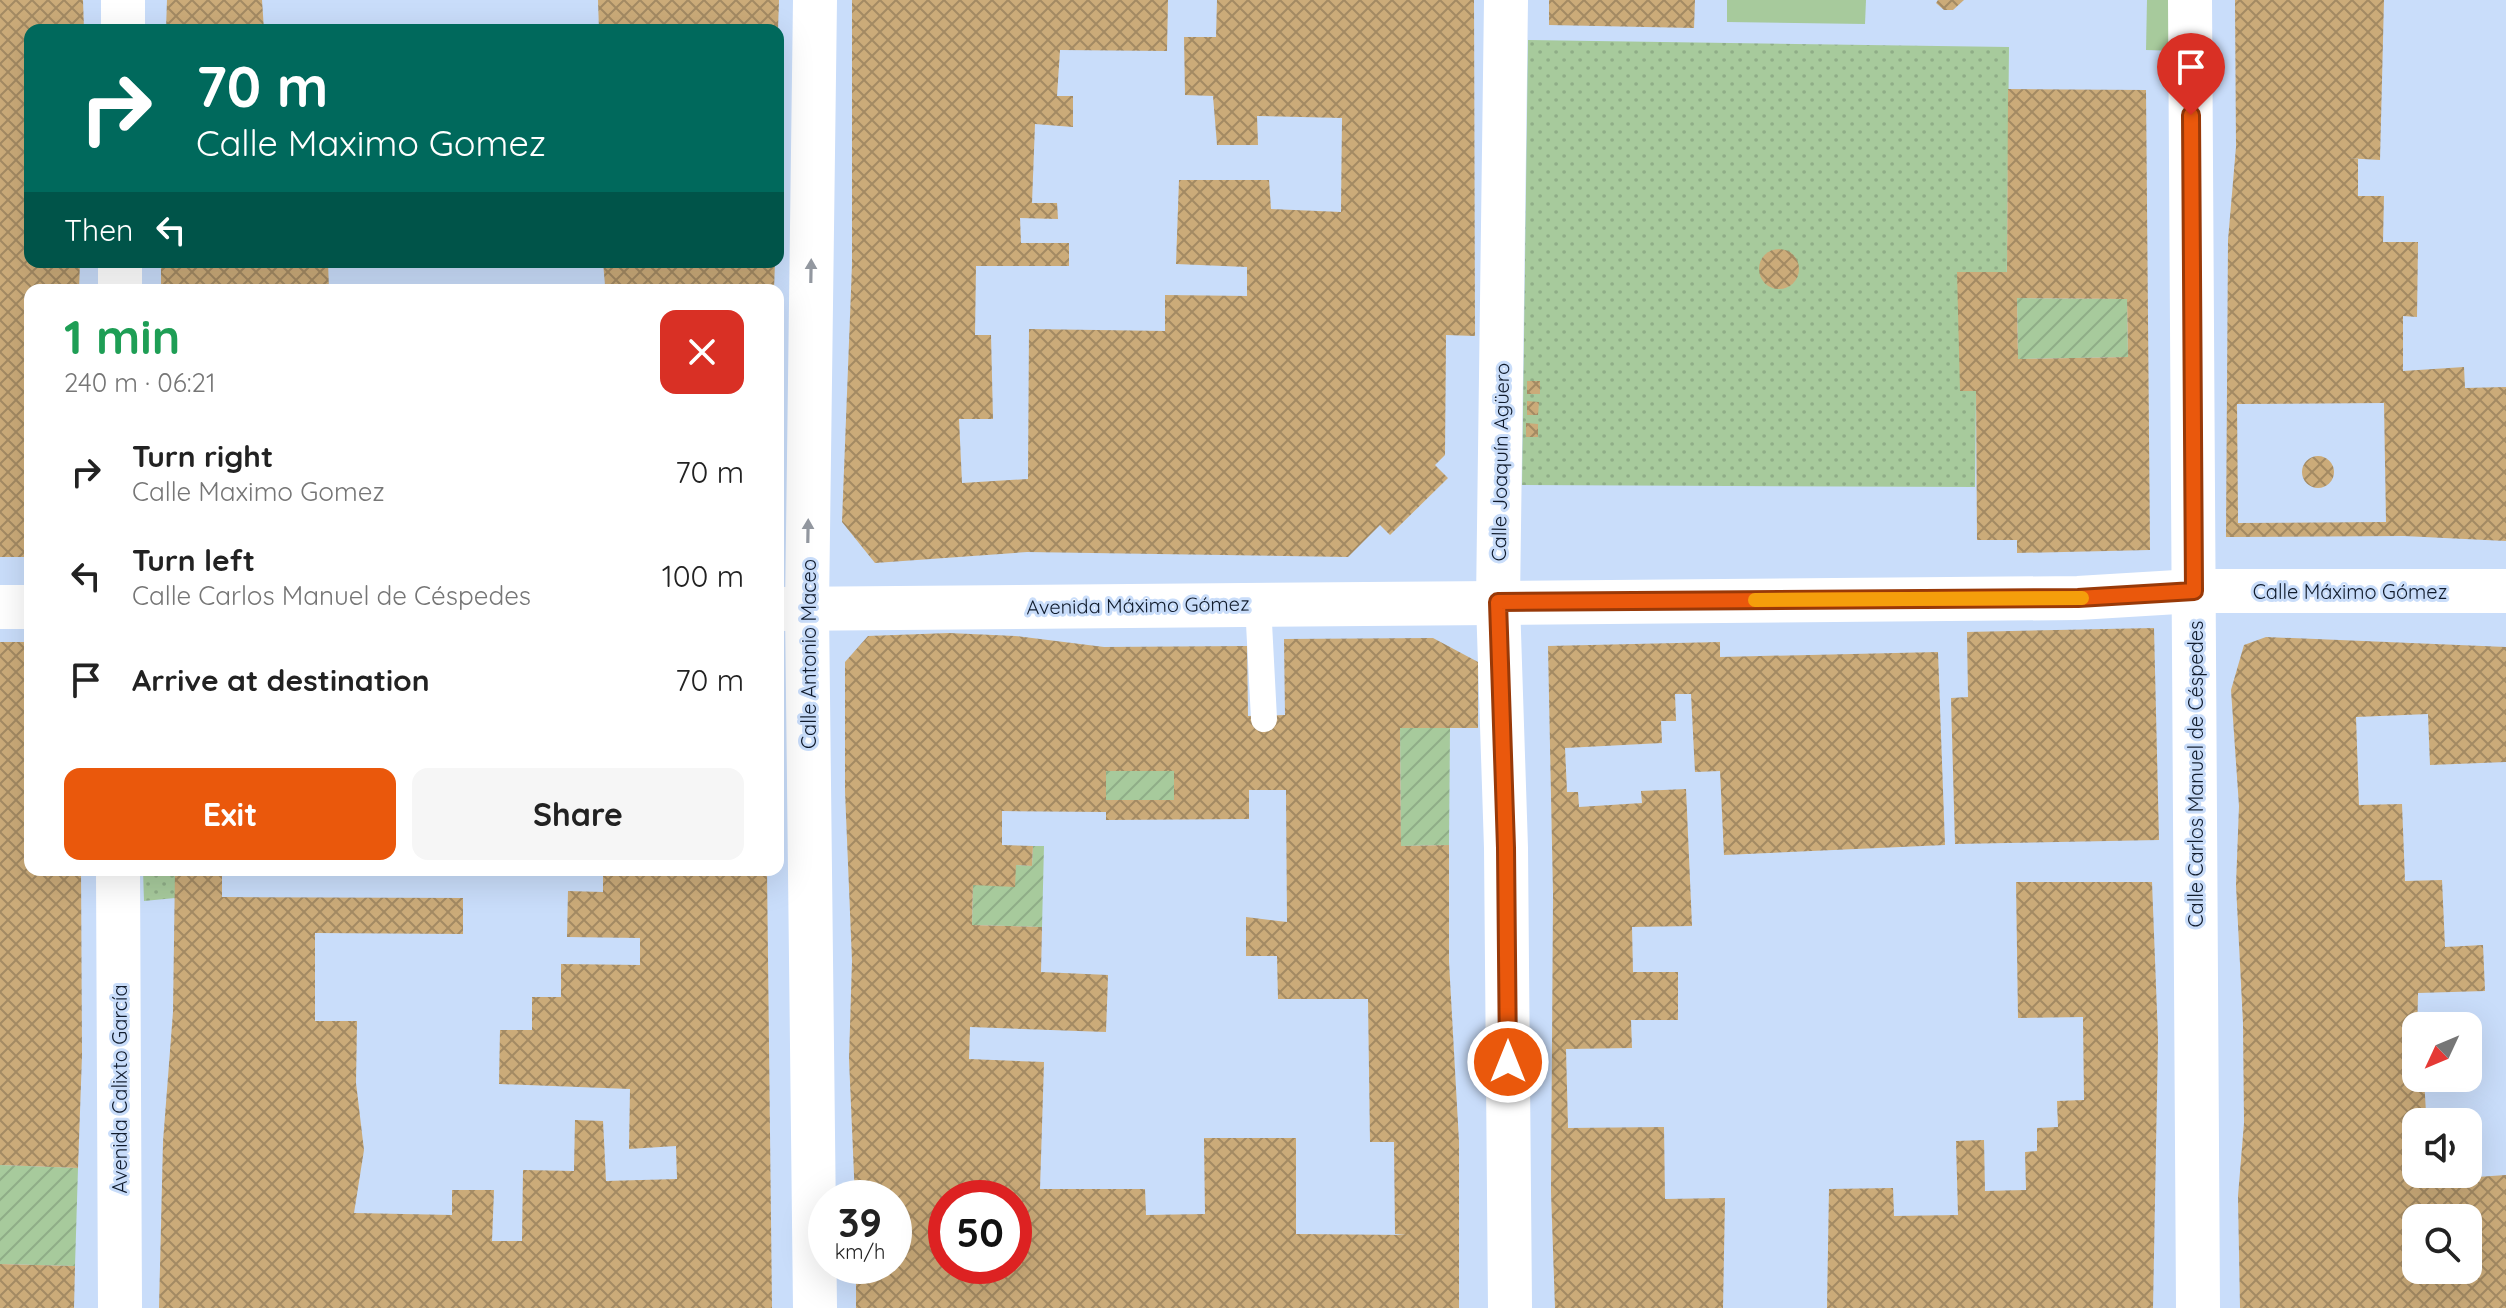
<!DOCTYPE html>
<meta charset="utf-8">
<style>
:root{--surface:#fff;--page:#f6f6f6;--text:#222;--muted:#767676;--accent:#ea580c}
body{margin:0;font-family:Quicksand,sans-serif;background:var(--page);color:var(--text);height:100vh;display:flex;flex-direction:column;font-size:30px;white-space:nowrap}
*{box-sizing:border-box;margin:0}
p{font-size:26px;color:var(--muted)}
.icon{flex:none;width:44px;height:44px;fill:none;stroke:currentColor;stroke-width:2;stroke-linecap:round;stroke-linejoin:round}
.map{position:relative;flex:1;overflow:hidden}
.drawer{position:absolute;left:24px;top:284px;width:760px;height:592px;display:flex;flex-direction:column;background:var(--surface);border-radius:16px;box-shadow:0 8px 32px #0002}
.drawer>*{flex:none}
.top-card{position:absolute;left:24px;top:24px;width:760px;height:244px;border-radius:16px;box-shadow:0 8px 32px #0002;background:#00695c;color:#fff;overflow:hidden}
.needle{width:52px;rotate:226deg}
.controls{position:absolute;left:2402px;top:1012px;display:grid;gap:16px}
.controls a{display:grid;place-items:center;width:80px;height:80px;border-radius:16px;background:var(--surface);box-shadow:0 8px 32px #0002;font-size:40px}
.speed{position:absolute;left:808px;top:1180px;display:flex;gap:16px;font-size:40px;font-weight:700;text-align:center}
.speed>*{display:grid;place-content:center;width:104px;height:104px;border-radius:50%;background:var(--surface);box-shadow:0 8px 32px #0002;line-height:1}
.speed small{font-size:20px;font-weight:400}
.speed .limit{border:12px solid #d22;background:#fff;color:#111}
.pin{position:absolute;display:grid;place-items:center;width:68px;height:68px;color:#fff;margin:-82px -34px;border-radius:50% 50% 50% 0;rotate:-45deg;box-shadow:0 0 8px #0007}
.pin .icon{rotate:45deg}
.me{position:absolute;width:88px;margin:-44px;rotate:0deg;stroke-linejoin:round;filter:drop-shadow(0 0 6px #0008)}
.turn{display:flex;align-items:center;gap:28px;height:168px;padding:0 40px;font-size:36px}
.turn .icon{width:104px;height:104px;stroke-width:2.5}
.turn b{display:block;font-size:56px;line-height:68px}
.then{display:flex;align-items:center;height:76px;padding:0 40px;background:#0003;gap:16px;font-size:30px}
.round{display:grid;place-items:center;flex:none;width:84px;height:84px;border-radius:16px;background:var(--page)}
.headline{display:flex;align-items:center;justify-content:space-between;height:136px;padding:0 40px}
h1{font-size:48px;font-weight:800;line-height:60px;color:#1e9e55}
.button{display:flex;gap:16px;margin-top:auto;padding:16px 40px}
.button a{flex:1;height:92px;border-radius:16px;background:var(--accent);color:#fff;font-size:32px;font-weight:800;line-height:92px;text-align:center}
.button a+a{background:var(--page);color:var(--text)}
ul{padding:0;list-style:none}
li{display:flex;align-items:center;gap:24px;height:104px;padding:0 40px}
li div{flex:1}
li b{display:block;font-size:30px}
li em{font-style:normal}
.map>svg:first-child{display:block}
.grass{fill:#a7ca9c}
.park{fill:url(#park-dots)}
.garden{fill:url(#garden-furrows)}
.building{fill:url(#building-cross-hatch);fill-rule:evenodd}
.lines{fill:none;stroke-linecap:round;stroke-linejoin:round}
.lane{stroke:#fff;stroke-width:26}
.street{stroke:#fff;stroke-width:44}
.secondary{stroke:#fff;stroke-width:44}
.primary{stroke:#fff;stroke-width:44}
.oneway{fill:#9398a0}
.route-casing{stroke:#983908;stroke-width:20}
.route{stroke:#ea580c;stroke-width:14}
.slow{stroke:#f59e0b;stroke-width:14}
.labels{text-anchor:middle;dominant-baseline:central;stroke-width:6;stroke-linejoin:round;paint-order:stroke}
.street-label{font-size:20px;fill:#101b2c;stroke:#c9ddfa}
</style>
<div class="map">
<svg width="2506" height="1308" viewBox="0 0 2506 1308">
<defs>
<pattern id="park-dots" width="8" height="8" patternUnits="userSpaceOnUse" patternTransform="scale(2)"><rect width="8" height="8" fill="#a7ca9c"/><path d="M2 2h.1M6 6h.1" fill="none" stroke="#8fad87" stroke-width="1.8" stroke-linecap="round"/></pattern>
<pattern id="garden-furrows" width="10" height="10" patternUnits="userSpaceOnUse" patternTransform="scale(2)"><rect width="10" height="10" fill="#a7ca9c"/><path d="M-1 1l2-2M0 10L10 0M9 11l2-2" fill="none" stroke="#8fad87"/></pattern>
<pattern id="building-cross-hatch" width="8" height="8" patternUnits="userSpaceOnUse" patternTransform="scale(2)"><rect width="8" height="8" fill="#cbab79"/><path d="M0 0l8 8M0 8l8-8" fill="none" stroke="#a38a63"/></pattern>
</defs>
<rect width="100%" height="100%" fill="#c9ddfa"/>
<g class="grass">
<polygon points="1727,0 1866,0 1865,24 1727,22"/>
<polygon points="2147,0 2178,0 2177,51 2146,50"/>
</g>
<g class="park">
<polygon points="1528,40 2009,47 2006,359 1976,391 1975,487 1522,485"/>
<polygon points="143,870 175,870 175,898 144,901"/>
</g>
<g class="garden">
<polygon points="2017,298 2127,299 2128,357 2018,359"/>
<polygon points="1400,728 1450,728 1449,845 1401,846"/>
<rect x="1106" y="771" width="68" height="29"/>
<polygon points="1033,846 1044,846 1042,927 972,925 973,885 1016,865 1032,866"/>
<polygon points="0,1165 78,1168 75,1266 0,1264"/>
</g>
<g class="building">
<polygon points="0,0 83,0 84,30 30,30 30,262 80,262 79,290 30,290 30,557 0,557"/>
<polygon points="167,0 262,0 264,30 166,30"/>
<polygon points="598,0 779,0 778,30 599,30"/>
<polygon points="852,0 1168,0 1167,51 1060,50 1057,96 1073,96 1073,127 1035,124 1032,203 1057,203 1058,219 1020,218 1021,243 1069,243 1069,266 976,266 975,335 991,335 993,419 959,419 962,483 1028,479 1029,329 1165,331 1165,295 1247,296 1247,267 1176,264 1179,180 1269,180 1271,209 1341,212 1342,118 1257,116 1258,145 1217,145 1213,96 1185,95 1184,37 1216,37 1217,0 1474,0 1475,336 1446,335 1445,455 1435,465 1448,478 1390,535 1380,525 1348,557 1027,552 875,563 842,522 852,265"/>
<polygon points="1549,0 1695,0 1694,28 1549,25"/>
<polygon points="1938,0 1964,0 1953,10 1944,10 1936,3"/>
<path d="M2235 0H2384L2380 160 2346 158 2358 159V196H2384L2383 242H2418L2417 317 2403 316V371L2464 367 2465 388 2506 387V541L2404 536 2226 537 2228 240 2236 147ZM2384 403 2386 522 2238 523 2237 404Z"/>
<path d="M2008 89 2146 90 2150 550 2017 553V540H1977L1976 391H1960L1957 272H2007ZM2017 298 2127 299 2128 357 2018 359Z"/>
<circle cx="1779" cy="269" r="20"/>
<polygon points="161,262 328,262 329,290 161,290"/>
<polygon points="603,262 775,262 774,290 508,290 508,287 605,285"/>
<rect x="1527" y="381" width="13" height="13"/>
<polygon points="1527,401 1539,402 1538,415 1527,415"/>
<polygon points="1526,423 1538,424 1538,437 1526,437"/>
<circle cx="2318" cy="472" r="16"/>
<polygon points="2154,628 2159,840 1955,844 1951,698 1968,697 1967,632"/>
<path d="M949 633 1015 636 1104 647 1247 646 1248 716 1285 715 1284 639 1433 638 1478 662V728H1400L1401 846 1449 845V962L1459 1142V1308H856V1266H894V1198H855L849 1059 852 961 845 791V662L868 636ZM1106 771H1174V800H1106ZM1249 790H1286L1287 922 1246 917V956H1277L1278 999H1368L1370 1142H1394L1395 1234 1406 1235 1296 1234V1138H1204L1205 1214 1146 1215 1145 1189H1040L1044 1062 969 1059 970 1027 1106 1032 1108 975 1041 972 1042 927 972 925 973 885 1015 887 1016 865 1032 866 1033 846 1002 845V811L1106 812V820L1249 819ZM946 1198H1014V1266H946Z"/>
<path d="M2266 637 2506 647V762L2430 765 2428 714 2356 717 2359 805 2402 804 2405 881 2442 880 2445 947 2483 945 2485 991 2418 993 2416 1078H2424L2426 1113 2443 1112 2444 1122H2416V1174H2447L2448 1179 2506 1175V1308H2240L2238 1196 2244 1123 2243 1023 2236 885 2239 806 2231 690 2244 645ZM2416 1218H2468V1270H2416Z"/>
<polygon points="0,642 30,642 30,870 81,870 82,1055 78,1168 0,1165"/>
<polygon points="1720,642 1720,657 1938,652 1945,845 1724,855 1720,771 1695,772 1691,694 1675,694 1676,721 1661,721 1662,743 1565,748 1567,792 1578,792 1579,807 1642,803 1641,791 1686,789 1692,926 1632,927 1633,972 1678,972 1678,1020 1631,1020 1632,1048 1566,1049 1568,1128 1664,1127 1665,1199 1725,1198 1723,1308 1555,1308 1551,1192 1553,894 1548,646"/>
<polygon points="175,870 222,870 222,897 463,898 463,934 315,933 315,1021 357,1021 356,1083 364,1150 354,1213 452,1215 452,1190 494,1190 492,1241 522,1241 523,1170 574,1171 575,1120 603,1121 606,1181 677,1179 676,1146 629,1149 630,1089 499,1084 500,1030 532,1030 532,997 561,997 561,964 640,965 640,938 567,937 568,891 603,892 603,870 767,870 772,1308 159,1308 163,1142 173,1012"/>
<polygon points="2016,882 2152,882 2158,1038 2153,1308 1827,1308 1829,1189 1893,1188 1894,1216 1958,1215 1956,1141 1984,1140 1985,1191 2026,1190 2025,1152 2037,1151 2037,1128 2058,1127 2057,1101 2084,1100 2083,1017 2018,1018"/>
<polygon points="0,1264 75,1266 74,1308 0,1308"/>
</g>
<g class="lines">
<polyline class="lane" points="1258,604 1264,719"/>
<g class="street">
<polyline points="815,0 807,609 815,1308"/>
<polyline points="2194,591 2506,591"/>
</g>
<g class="secondary">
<polyline points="1506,0 1498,602 1506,848 1510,1308"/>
<polyline points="2190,0 2198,1308"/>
<polyline points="778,609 2078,598 2194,591"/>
</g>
<g class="primary">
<polyline points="123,30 123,0"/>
<polyline points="120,290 120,262"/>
<polyline points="0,607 30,607"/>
<polyline points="118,870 120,1308"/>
</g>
</g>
<defs><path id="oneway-solid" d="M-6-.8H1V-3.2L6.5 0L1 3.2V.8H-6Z" transform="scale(2)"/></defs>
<g class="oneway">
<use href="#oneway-solid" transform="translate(811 271) rotate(-89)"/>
<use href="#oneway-solid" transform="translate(808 531) rotate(-89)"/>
</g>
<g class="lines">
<g class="route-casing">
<polyline id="route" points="1508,1062 1506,848 1498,602 2078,598 2194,591 2191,115"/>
</g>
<use href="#route" class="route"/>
<polyline class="slow" points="1755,600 2082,598"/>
</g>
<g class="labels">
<g class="street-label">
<text transform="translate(1500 462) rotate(-89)">Calle Joaquín Agüero</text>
<text x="2350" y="591">Calle Máximo Gómez</text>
<text transform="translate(1138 605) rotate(-1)">Avenida Máximo Gómez</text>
<text transform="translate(808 654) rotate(-90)">Calle Antonio Maceo</text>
<text transform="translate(2195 774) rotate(-90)">Calle Carlos Manuel de Céspedes</text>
<text transform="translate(119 1089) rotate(-90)">Avenida Calixto García</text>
</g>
</g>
</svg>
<div class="controls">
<a><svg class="needle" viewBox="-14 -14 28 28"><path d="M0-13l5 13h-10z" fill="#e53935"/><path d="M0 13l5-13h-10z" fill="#767676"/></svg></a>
<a><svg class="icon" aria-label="sound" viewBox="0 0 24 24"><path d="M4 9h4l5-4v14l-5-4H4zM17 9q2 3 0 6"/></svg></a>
<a><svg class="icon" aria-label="search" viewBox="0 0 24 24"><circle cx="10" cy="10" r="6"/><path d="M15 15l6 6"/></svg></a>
</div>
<div class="speed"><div>39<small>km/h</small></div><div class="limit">50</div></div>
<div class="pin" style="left:2191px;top:115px;background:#d93025"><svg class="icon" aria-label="arrive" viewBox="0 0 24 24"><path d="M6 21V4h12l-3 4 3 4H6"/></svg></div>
<svg class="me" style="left:1508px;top:1062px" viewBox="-20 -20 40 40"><circle r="17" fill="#ea580c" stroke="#fff" stroke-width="3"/><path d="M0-11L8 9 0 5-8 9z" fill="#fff"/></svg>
<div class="top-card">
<div class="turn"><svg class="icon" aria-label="right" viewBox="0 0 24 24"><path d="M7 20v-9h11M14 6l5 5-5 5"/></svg><div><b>70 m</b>Calle Maximo Gomez</div></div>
<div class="then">Then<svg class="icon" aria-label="left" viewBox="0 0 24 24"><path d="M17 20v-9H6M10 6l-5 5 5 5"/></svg></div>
</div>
<section class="drawer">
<div class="headline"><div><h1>1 min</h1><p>240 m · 06:21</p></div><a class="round" style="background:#d93025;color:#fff"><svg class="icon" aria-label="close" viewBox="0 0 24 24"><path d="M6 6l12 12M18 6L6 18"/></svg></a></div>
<ul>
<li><svg class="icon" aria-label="right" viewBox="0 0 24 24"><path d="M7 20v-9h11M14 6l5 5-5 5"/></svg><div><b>Turn right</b><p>Calle Maximo Gomez</p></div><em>70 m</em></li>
<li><svg class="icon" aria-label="left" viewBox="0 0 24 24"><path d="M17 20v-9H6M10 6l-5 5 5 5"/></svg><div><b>Turn left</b><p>Calle Carlos Manuel de Céspedes</p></div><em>100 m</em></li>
<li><svg class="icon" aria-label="arrive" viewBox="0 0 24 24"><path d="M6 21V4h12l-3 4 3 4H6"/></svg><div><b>Arrive at destination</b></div><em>70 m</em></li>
</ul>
<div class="button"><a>Exit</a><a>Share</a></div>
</section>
</div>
